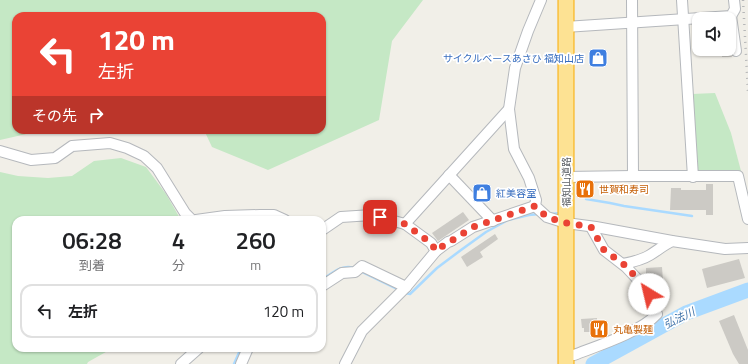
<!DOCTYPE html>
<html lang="ja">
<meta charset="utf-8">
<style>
:root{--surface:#fff;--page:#f2f2f2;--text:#202124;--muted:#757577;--line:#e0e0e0}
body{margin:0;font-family:"Titillium Web","Noto Sans JP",sans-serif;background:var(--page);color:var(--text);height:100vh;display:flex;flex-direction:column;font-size:15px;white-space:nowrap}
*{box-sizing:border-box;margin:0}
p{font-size:13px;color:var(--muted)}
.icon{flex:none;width:22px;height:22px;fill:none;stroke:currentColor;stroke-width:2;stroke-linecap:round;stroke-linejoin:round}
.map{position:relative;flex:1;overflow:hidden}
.sheet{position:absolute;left:12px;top:216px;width:314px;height:136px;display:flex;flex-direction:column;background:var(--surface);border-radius:12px;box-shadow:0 1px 3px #0004}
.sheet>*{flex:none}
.guide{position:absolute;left:12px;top:12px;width:314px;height:122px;border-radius:12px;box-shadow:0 1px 3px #0004;background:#ea4335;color:#fff;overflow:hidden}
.fabs{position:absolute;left:692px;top:12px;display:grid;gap:8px}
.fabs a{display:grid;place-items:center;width:44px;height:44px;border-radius:8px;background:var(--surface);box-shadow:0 1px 3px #0004;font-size:20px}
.pin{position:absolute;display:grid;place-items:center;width:34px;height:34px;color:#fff;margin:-17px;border-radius:8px;box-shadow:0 2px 6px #0006}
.me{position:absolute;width:44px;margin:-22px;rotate:324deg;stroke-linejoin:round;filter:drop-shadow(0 0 3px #0008)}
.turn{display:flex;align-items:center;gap:14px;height:84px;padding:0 20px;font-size:18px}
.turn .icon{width:52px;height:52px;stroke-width:2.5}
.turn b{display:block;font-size:28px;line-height:34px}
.then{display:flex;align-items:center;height:38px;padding:0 20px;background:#0003;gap:8px;font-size:15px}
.eta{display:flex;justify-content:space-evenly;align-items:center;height:68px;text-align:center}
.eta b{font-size:24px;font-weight:600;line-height:28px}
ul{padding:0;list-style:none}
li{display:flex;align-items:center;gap:12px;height:54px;margin:0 8px 6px;padding:0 12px;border:2px solid var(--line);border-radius:12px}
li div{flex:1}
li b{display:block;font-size:15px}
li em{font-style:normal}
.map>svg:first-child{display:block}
.green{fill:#c5e8c5}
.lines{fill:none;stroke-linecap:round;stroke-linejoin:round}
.stream{stroke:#aadaff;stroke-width:2.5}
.river{stroke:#aadaff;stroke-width:15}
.building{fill:#cccac5}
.minor-casing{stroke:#b5b8bc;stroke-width:12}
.highway-casing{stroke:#f9ab00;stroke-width:17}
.minor{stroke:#fff;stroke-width:10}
.highway{stroke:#fde293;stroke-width:15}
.rail{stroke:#b6b7b8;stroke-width:2.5;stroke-dasharray:1 5;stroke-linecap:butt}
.route{stroke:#ea4335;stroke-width:7;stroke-dasharray:0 12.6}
.labels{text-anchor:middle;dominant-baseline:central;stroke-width:3.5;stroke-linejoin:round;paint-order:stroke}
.shop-label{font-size:10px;fill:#366cbe;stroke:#fff;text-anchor:end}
.street-label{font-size:10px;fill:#5f6368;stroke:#fff}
.food-label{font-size:10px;fill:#c56008;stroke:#fff;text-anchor:start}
.water-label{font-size:11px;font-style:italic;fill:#4174aa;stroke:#fff}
</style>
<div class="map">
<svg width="748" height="364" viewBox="0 0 748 364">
<rect width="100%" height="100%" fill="#f1efe8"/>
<g class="green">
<polygon points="0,0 423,0 392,41 379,120 268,170 212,147 204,130 322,130 322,16 16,16 16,130 44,130 0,140"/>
<polygon points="715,93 731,133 741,171 698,170 692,94"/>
<polygon points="121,158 146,167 166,194 181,220 16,220 16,348 113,348 88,362 87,364 0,364 0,172 18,176 48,178 72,176 94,161"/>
</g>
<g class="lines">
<g class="stream">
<polyline points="586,199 610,203 624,206 692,216"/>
<polyline points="551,214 560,213"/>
<polyline points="360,271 399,290"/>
<path d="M322 280C331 274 344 262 356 269"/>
<polyline points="405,293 410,294 437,268 461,250 486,232 508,220 529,215 540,214"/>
<polyline points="234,364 241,348"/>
</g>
<polyline class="river" points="593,364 686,313 748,290"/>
</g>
<g class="building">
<polygon points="722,49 729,49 732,57 722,57"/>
<polygon points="706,184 713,184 713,215 706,215 706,210 670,210 671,188 681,188 681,190 706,190"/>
<polygon points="463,212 469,220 438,241 432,233"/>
<polygon points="495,234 498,239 480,252 483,257 467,267 461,257"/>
<polygon points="739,259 745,278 707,288 702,269"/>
<polygon points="662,267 663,281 648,281 646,279 646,268"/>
<polygon points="734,315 748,350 748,364 739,364 733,354 719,321"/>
<polygon points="597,318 597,320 605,320 605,332 584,332 584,328 582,328 581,319"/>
</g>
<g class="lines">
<g class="minor-casing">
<g id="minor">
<polyline points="541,0 528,31 515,68 509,109 514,149 529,178 536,200 535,206 547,217 566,223 596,227 672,241 725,249 748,248"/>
<polyline points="632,0 633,176"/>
<polyline points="682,0 693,177"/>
<polyline points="731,16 736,51"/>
<polyline points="565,27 731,16 735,9 734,0"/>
<polyline points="0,151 31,160 55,158 72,146 110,143 127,148 144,156 157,168 185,213 192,220"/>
<polyline points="449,175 493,221"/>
<polyline points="566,177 633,176 738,176 748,219"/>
<polyline points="196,220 225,216 260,215 274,215 285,220"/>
<polyline points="405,224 509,109"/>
<polyline points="322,230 341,217 372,215 405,224 431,243 436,251"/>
<path d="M623 264C633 262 642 260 650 255 658 250 664 245 672 241"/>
<polyline points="322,286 342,273 355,272 362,266 406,287"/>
<path d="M566 355H574C597 346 641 332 657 314L649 295 641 283 626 267 604 250 591 227"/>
<polyline points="181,364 199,348"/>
<polyline points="241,364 248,348"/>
<polyline points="345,364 362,331 406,287 436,251 448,242 451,241 473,227 535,206"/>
</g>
</g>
<g class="highway-casing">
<polyline id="highway" points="566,0 566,364"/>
</g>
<use href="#minor" class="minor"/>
<use href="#highway" class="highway"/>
<polyline class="rail" points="743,0 748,92"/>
</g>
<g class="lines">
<polyline class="route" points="380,217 405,224 431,243 436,251 448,242 451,241 473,227 535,206 547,217 566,223 591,227 604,250 626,266 641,283 649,294"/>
</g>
<defs>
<g id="shop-square" transform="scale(1)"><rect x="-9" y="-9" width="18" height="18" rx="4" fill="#3f7fe0" stroke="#fff"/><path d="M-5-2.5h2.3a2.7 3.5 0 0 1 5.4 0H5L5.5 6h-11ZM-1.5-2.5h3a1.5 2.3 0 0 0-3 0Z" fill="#fff"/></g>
<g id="restaurant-square" transform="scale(1)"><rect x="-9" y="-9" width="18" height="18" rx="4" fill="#e8710a" stroke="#fff"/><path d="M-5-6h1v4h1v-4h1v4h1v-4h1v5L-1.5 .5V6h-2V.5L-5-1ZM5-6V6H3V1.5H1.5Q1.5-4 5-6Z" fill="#fff"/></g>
</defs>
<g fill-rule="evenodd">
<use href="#shop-square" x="598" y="58"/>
<use href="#restaurant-square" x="585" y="189"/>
<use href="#shop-square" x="482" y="193"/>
<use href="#restaurant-square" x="599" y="329"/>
</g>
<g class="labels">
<g class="shop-label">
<text x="584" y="58">サイクルベースあさひ 福知山店</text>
<text x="496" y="193" text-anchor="start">紅美容室</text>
</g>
<g class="street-label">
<text transform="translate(566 182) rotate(-90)">福知山道路</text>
</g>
<g class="food-label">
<text x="599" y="189">世賀和寿司</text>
<text x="613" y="329">丸亀製麺</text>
</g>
<g class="water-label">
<text transform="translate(679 318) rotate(-26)">弘法川</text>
</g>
</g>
</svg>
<div class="fabs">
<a><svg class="icon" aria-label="sound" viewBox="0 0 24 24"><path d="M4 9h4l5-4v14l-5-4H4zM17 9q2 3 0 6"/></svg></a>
</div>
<div class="pin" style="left:380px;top:217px;background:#d93025"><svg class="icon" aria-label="arrive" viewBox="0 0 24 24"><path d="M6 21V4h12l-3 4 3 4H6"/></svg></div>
<svg class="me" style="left:649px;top:294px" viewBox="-20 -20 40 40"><circle r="19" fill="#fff"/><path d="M0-13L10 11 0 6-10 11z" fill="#ea4335"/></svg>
<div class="guide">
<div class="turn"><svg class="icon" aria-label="left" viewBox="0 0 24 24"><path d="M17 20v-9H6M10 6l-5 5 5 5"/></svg><div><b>120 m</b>左折</div></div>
<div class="then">その先<svg class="icon" aria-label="right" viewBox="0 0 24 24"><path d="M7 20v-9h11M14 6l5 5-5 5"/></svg></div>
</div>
<section class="sheet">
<div class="eta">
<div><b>06:28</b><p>到着</p></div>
<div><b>4</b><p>分</p></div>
<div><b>260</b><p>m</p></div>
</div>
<ul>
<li><svg class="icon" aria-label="left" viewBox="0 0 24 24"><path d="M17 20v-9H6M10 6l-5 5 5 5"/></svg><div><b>左折</b></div><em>120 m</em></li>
</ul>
</section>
</div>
